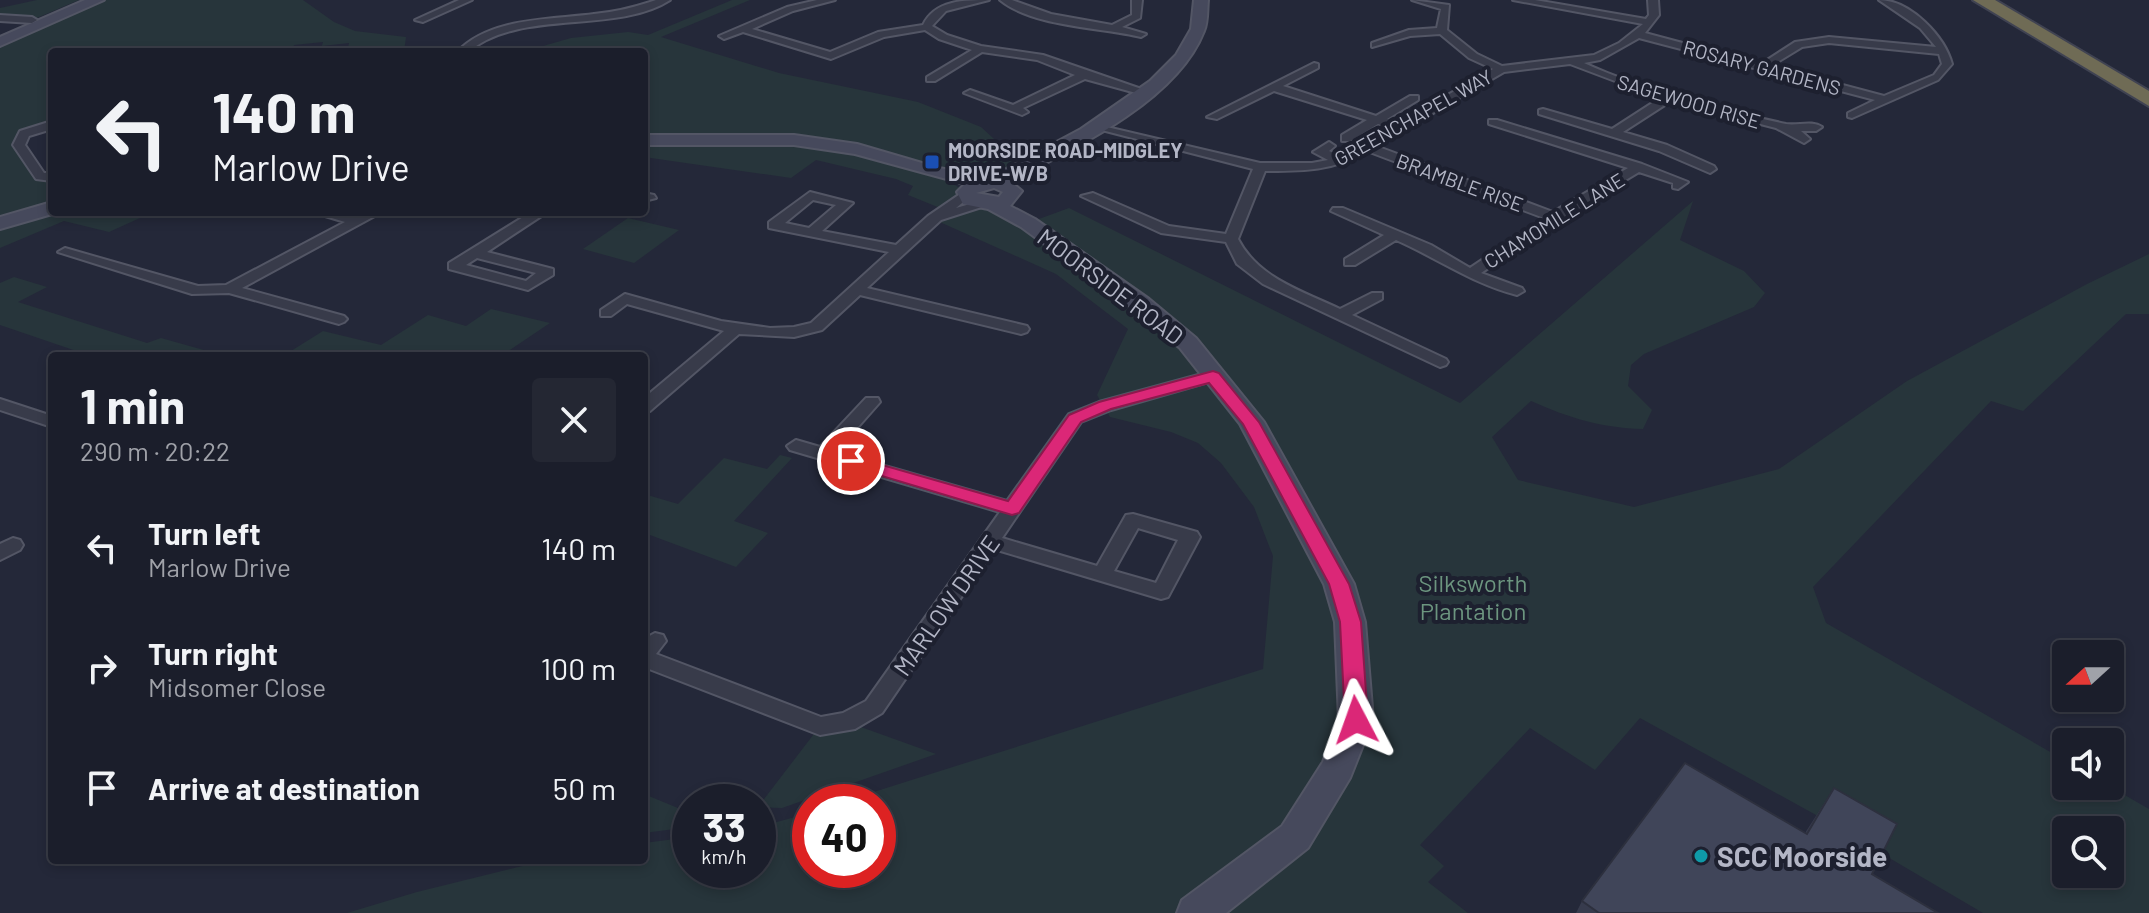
<!DOCTYPE html>
<meta charset="utf-8">
<style>
:root{--surface:#1b1e2b;--page:#242733;--text:#f1f3f6;--muted:#a0a2a9;--line:#393c47}
body{margin:0;font-family:Barlow,sans-serif;background:var(--page);color:var(--text);height:100vh;display:flex;flex-direction:column;font-size:30px;white-space:nowrap}
*{box-sizing:border-box;margin:0}
p{font-size:26px;color:var(--muted)}
.icon{flex:none;width:44px;height:44px;fill:none;stroke:currentColor;stroke-width:2;stroke-linecap:round;stroke-linejoin:round}
.map{position:relative;flex:1;overflow:hidden}
.details{position:absolute;left:48px;top:352px;width:600px;height:512px;display:flex;flex-direction:column;background:var(--surface);border-radius:8px;box-shadow:0 4px 12px #0003,0 0 0 2px var(--line)}
.details>*{flex:none}
.hud{position:absolute;left:48px;top:48px;width:600px;height:168px;border-radius:8px;box-shadow:0 4px 12px #0003,0 0 0 2px var(--line);background:#1b1e2b;color:var(--text);overflow:hidden}
.needle{width:52px;rotate:249deg}
.buttons{position:absolute;left:2052px;top:640px;display:grid;gap:16px}
.buttons a{display:grid;place-items:center;width:72px;height:72px;border-radius:8px;background:var(--surface);box-shadow:0 4px 12px #0003,0 0 0 2px var(--line);font-size:40px}
.speed{position:absolute;left:672px;top:784px;display:flex;gap:16px;font-size:40px;font-weight:700;text-align:center}
.speed>*{display:grid;place-content:center;width:104px;height:104px;border-radius:50%;background:var(--surface);box-shadow:0 4px 12px #0003,0 0 0 2px var(--line);line-height:1}
.speed small{font-size:20px;font-weight:400}
.speed .limit{border:12px solid #d22;background:#fff;color:#111}
.pin{position:absolute;display:grid;place-items:center;width:68px;height:68px;color:#fff;margin:-34px;border:4px solid #fff;border-radius:50%;box-shadow:0 2px 8px #0007}
.me{position:absolute;width:88px;margin:-44px;rotate:356deg;stroke-linejoin:round;filter:drop-shadow(0 0 6px #0008)}
.turn{display:flex;align-items:center;gap:28px;height:168px;padding:0 32px;font-size:36px}
.turn .icon{width:104px;height:104px;stroke-width:2.5}
.turn b{display:block;font-size:56px;line-height:68px}
.round{display:grid;place-items:center;flex:none;width:84px;height:84px;border-radius:8px;background:var(--page)}
.head{display:flex;align-items:center;justify-content:space-between;height:136px;padding:0 32px}
h1{font-size:48px;font-weight:700;line-height:60px}
ul{padding:0;list-style:none}
li{display:flex;align-items:center;gap:24px;height:120px;padding:0 32px}
li div{flex:1}
li b{display:block;font-size:30px}
li em{font-style:normal}
.map>svg:first-child{display:block}
.green{fill:#27353b;fill-rule:evenodd}
.lines{fill:none;stroke-linecap:round;stroke-linejoin:round}
.street-casing{stroke:#535665;stroke-width:4}
.secondary-casing{stroke:#535665;stroke-width:4}
.highway-casing{stroke:#404352;stroke-width:4}
.street{fill:#383b4a;fill-rule:evenodd}
.secondary{fill:#46495c;fill-rule:evenodd}
.highway{fill:#6f6b55;fill-rule:evenodd}
.wall{fill:#373b4d}
.building{fill:#404559;stroke:#2d303e;stroke-width:2}
.route{fill:#db2777;stroke:#8e194d;stroke-width:2}
.transit-dot{fill:#1a4fb4;stroke:#1d202f;stroke-width:3}
.culture-dot{fill:#0f9aa8;stroke:#1d202f;stroke-width:3}
.labels{text-anchor:middle;dominant-baseline:central;stroke-width:8;stroke-linejoin:round;paint-order:stroke}
.far-street-label{font-size:20px;fill:#b3b6c6;stroke:#1d202f}
.far-poi-label{font-size:20px;font-weight:bold;fill:#b3b6c6;stroke:#1d202f;text-anchor:start}
.street-label{font-size:24px;fill:#b3b6c6;stroke:#1d202f}
.park-label{font-size:24px;fill:#6c957f;stroke:#1d202f}
.near-poi-label{font-size:28px;font-weight:bold;fill:#b3b6c6;stroke:#1d202f;text-anchor:start}
</style>
<div class="map">
<svg width="2149" height="913" viewBox="0 0 2149 913">
<rect width="100%" height="100%" fill="#242839"/>
<g class="green">
<polygon points="37,0 79,0 32,20 0,18 0,8"/>
<polygon points="97,0 303,0 334,22 355,31 406,37 404,52 347,52 349,43 322,46 323,42 294,45 292,52 52,52 52,125 24,134 19,145 40,176 52,177 52,212 151,213 109,232 64,221 0,248 0,42"/>
<polygon points="732,0 750,0 661,37 779,73 918,102 981,127 1005,149 1029,164 993,183 939,175 966,192 945,210 908,195 913,186 896,179 816,160 791,178 644,157 644,52 522,52 571,38 628,32 648,35"/>
<path d="M1693 201 1680 240 1744 271 1765 293 1754 307 1644 354 1631 365 1628 386 1652 410 1643 429C1602 428 1569 418 1531 401L1492 437 1518 480 1634 507 1779 469 1907 381 2087 284 2149 254V314H2126L2023 411 1991 401 1813 587 1826 623 2066 761V786H2109L2149 809V913H1983L1816 815 1640 718 1595 770 1530 728 1420 845 1444 866 1428 882 1468 913H347L417 892 547 860H644V843L690 837V870H758V827L810 813V870H878V802H842L1263 669 1273 556 1254 507 1221 463 1198 443 1171 432 1110 417 1097 395 1128 329 1056 274 933 219 984 204 1028 223 1069 208 1460 403ZM2066 830H2110V874H2066Z"/>
<polygon points="628,218 679,230 634,263 583,249"/>
<polygon points="14,277 47,287 18,302 147,343 161,338 225,356 91,356 0,325 0,283"/>
<polygon points="491,309 550,323 501,356 283,356 323,331 381,345 428,315 466,326"/>
<polygon points="780,455 792,458 734,521 768,533 736,567 650,535 644,540 644,494 678,504 724,458 767,469"/>
<polygon points="847,722 936,754 782,808 758,807 820,726"/>
<polygon points="644,794 690,813 690,827 644,833"/>
</g>
<g class="lines">
<g class="street-casing">
<g id="street">
<polygon points="459,0 472,0 423,22 415,20"/>
<path d="M656 0H670C616 35 519 8 468 52H457C490 17 550 20 594 14 615 12 636 7 656 0Z"/>
<path d="M817 0H835L793 11 752 29 830 52 878 32 923 25C935 0 964 0 989 0L946 11 932 26 947 35 981 46 1043 55 1153 93 1147 96 1085 79 1023 108 1028 112 1022 115 964 93 970 90 1013 105 1075 75 1037 60 982 52 935 81H927V77L972 50 939 39 925 30 884 37 831 59 743 32 724 39 719 36 787 7Z"/>
<path d="M1000 0H1012L1051 14 1112 25 1132 15V0H1142L1140 18 1122 27 1146 34 1141 37C1100 27 1033 27 1000 0Z"/>
<path d="M1412 0 1449 5 1447 30 1477 54 1502 66 1594 55 1619 43 1643 24 1513 0H1535L1646 19 1649 15 1648 0H1658L1659 15 1645 33 1761 64 1795 42 1829 37 1936 47 1920 28 1879 0C1911 0 1945 37 1952 64L1938 80 1852 118 1848 117V113L1875 100 1639 38 1600 60 1584 63C1648 92 1718 109 1786 124 1798 126 1812 120 1822 127L1816 131H1801L1810 139 1804 143 1776 128 1671 101 1623 132 1667 145 1714 166 1716 169 1710 173 1659 151 1539 114V110L1543 109 1612 129 1660 98 1570 64 1504 72 1376 146 1553 212 1628 168 1489 124V120H1497L1642 164 1688 182 1678 189 1673 188V183L1639 172 1559 220 1481 273 1522 288 1524 291 1517 295C1473 284 1437 258 1396 240L1355 265H1345V259L1384 235 1331 211 1333 208H1343L1431 245 1470 268 1544 218 1367 151C1334 171 1303 171 1265 171L1238 239C1258 278 1302 291 1340 309L1372 293H1382V299L1352 315 1446 359 1448 362 1446 365 1440 367 1263 284 1237 264 1226 242 1161 233 1081 196 1093 193 1169 226 1226 234 1253 169 1094 128V124L1260 163H1312L1328 160 1313 152 1329 142 1335 146 1329 151 1341 156 1391 128 1378 124 1350 141H1342V135L1367 120 1274 91 1217 119 1207 117 1314 63 1318 64V68L1283 86 1376 116 1410 96H1418V100L1387 119 1399 123 1493 69 1469 58 1440 34 1410 36 1372 47V43L1409 30 1437 28 1441 9ZM1829 43 1939 54 1942 64 1934 75 1884 96 1771 66 1802 47Z"/>
<polygon points="0,15 32,17 37,20 32,23 0,21"/>
<polygon points="52,121 52,129 29,136 25,145 44,173 52,173 52,181 36,179 13,145 20,131"/>
<path d="M966 190 973 194 956 208 984 200 991 204 941 220 867 288 1027 326 1029 329 1027 332 1021 334 860 295 822 330 794 337 739 334 650 411 644 412V398L724 331 627 304 611 316H601V310L625 294 721 321 770 328 794 327 811 323 889 252 769 228V222L810 192 853 203 822 231 896 245 928 216ZM813 200 836 205 809 228 785 223Z"/>
<polygon points="644,193 654,195 656,198 644,201"/>
<polygon points="190,212 209,212 202,216"/>
<polygon points="312,212 336,212 356,217 365,212 382,212 242,288 344,316 347,319 344,322 339,324 229,293 192,294 58,252 65,248 198,286 226,285 345,222"/>
<path d="M526 212 546 213 487 252 553 269V275L528 290 449 269V263L528 214ZM477 258 536 273 526 281 466 265Z"/>
<path d="M1213 371 1219 373 1221 376 1219 379 1111 410 1081 422 1002 538 1097 566 1126 515 1133 514 1197 532 1200 537 1168 597 1161 599 994 549 882 713 855 729 820 735 644 667V639L655 633 663 635 666 641 656 654 821 717 843 713 866 701 1000 512 790 450 787 446 796 440 820 447 866 398H878L880 402 836 452 1007 501 1069 414 1099 402ZM1138 528 1178 540 1156 583 1114 571Z"/>
<polygon points="0,399 52,416 52,427 0,410"/>
<polygon points="13,538 20,540 23,545 20,550 0,560 0,544"/>
</g>
</g>
<g class="secondary-casing">
<g id="secondary">
<polygon points="85,0 104,0 0,46 0,37"/>
<path d="M1194 0H1208C1207 10 1208 22 1204 31 1177 101 1074 149 1010 181L1022 191 1010 206 1035 219 1149 299 1196 338 1264 422 1354 584 1365 622 1373 720 1350 778 1308 848 1226 913H1177L1182 900 1282 826 1323 762 1339 720 1335 622 1324 584 1240 424 1180 348 1133 309 1021 227 988 209 963 204 957 192 965 184 855 154 794 145H644V135H794L857 144 939 168 991 177 1081 129 1150 81 1176 55 1191 29ZM994 188 1003 192 999 197 976 193Z"/>
<polygon points="52,202 52,212 59,212 0,229 0,217"/>
</g>
</g>
<g class="highway-casing">
<polygon id="highway" points="1973,0 1995,0 2149,91 2149,106"/>
</g>
<use href="#street" class="street"/>
<use href="#secondary" class="secondary"/>
<use href="#highway" class="highway"/>
</g>
<polygon class="wall" points="1834,788 1872,874 1938,913 1576,913 1582,901 1805,833"/>
<polygon class="building" points="1685,763 1807,834 1834,788 1897,824 1872,874 1938,913 1599,913 1582,901"/>
<polygon class="route" points="1213,371 1219,373 1259,422 1349,584 1361,622 1368,720 1364,727 1356,730 1348,727 1345,720 1340,622 1329,584 1243,424 1209,383 1111,409 1081,422 1019,513 1012,515 845,465 842,461 851,456 1008,501 1069,415 1099,402"/>
<rect class="transit-dot" x="924" y="154" width="16" height="16" rx="4"/>
<circle class="culture-dot" cx="1701" cy="856" r="8"/>
<g class="labels">
<g class="far-street-label">
<text transform="translate(1762 67) rotate(15)">ROSARY GARDENS</text>
<text transform="translate(1689 101) rotate(16)">SAGEWOOD RISE</text>
<text transform="translate(1413 117) rotate(-29)">GREENCHAPEL WAY</text>
<text transform="translate(1460 182) rotate(20)">BRAMBLE RISE</text>
<text transform="translate(1554 220) rotate(-32)">CHAMOMILE LANE</text>
</g>
<g class="far-poi-label">
<text x="948" y="150">MOORSIDE ROAD-MIDGLEY<tspan x="948" dy="23">DRIVE-W/B</tspan></text>
</g>
<g class="street-label">
<text transform="translate(1111 286) rotate(37)">MOORSIDE ROAD</text>
<text transform="translate(946 605) rotate(-55)">MARLOW DRIVE</text>
</g>
<g class="park-label">
<text x="1473" y="582">Silksworth<tspan x="1473" dy="28">Plantation</tspan></text>
</g>
<g class="near-poi-label">
<text x="1717" y="856">SCC Moorside</text>
</g>
</g>
</svg>
<div class="buttons">
<a><svg class="needle" viewBox="-14 -14 28 28"><path d="M0-13l5 13h-10z" fill="#e53935"/><path d="M0 13l5-13h-10z" fill="#a0a2a9"/></svg></a>
<a><svg class="icon" aria-label="sound" viewBox="0 0 24 24"><path d="M4 9h4l5-4v14l-5-4H4zM17 9q2 3 0 6"/></svg></a>
<a><svg class="icon" aria-label="search" viewBox="0 0 24 24"><circle cx="10" cy="10" r="6"/><path d="M15 15l6 6"/></svg></a>
</div>
<div class="speed"><div>33<small>km/h</small></div><div class="limit">40</div></div>
<div class="pin" style="left:851px;top:461px;background:#d93025"><svg class="icon" aria-label="arrive" viewBox="0 0 24 24"><path d="M6 21V4h12l-3 4 3 4H6"/></svg></div>
<svg class="me" style="left:1356px;top:720px" viewBox="-20 -20 40 40"><path d="M0-17L14 15 0 8-14 15z" fill="#db2777" stroke="#fff" stroke-width="4"/></svg>
<div class="hud">
<div class="turn"><svg class="icon" aria-label="left" viewBox="0 0 24 24"><path d="M17 20v-9H6M10 6l-5 5 5 5"/></svg><div><b>140 m</b>Marlow Drive</div></div>
</div>
<section class="details">
<div class="head"><div><h1>1 min</h1><p>290 m · 20:22</p></div><a class="round"><svg class="icon" aria-label="close" viewBox="0 0 24 24"><path d="M6 6l12 12M18 6L6 18"/></svg></a></div>
<ul>
<li><svg class="icon" aria-label="left" viewBox="0 0 24 24"><path d="M17 20v-9H6M10 6l-5 5 5 5"/></svg><div><b>Turn left</b><p>Marlow Drive</p></div><em>140 m</em></li>
<li><svg class="icon" aria-label="right" viewBox="0 0 24 24"><path d="M7 20v-9h11M14 6l5 5-5 5"/></svg><div><b>Turn right</b><p>Midsomer Close</p></div><em>100 m</em></li>
<li><svg class="icon" aria-label="arrive" viewBox="0 0 24 24"><path d="M6 21V4h12l-3 4 3 4H6"/></svg><div><b>Arrive at destination</b></div><em>50 m</em></li>
</ul>
</section>
</div>
